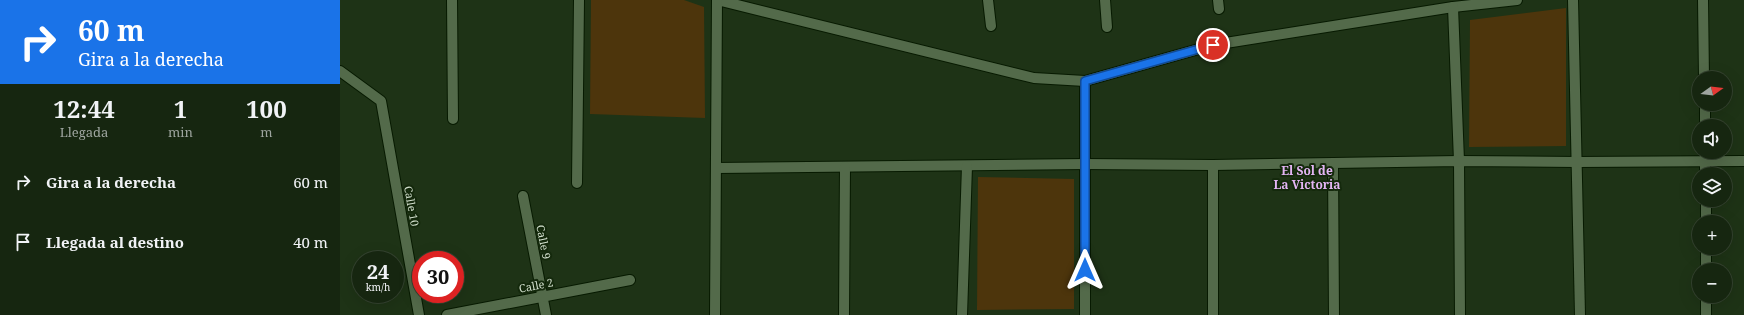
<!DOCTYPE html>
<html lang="es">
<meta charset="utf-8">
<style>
:root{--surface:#162610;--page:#1f2e19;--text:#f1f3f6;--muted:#9ea59f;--line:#354330}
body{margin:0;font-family:"Noto Serif",serif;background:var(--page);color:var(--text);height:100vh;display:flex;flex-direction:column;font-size:15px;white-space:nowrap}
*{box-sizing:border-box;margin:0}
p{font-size:13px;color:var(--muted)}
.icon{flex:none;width:22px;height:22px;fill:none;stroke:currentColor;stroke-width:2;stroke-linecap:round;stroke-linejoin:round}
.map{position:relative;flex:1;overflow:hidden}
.side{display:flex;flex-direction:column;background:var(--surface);width:340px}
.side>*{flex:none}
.hud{background:#1a73e8;color:#fff;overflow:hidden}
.needle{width:26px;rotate:75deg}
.buttons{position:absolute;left:1352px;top:71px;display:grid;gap:8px}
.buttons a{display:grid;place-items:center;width:40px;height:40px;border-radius:50%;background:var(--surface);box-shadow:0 4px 16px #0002,0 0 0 1px var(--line);font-size:20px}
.speed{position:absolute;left:12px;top:251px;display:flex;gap:8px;font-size:20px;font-weight:700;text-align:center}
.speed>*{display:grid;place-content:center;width:52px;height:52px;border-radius:50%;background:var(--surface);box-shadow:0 4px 16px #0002,0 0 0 1px var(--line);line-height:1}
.speed small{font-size:10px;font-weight:400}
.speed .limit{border:6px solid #d22;background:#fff;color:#111}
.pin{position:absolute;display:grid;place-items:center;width:34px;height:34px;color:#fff;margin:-17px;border:2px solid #fff;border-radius:50%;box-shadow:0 1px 4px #0007}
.me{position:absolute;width:44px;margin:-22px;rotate:0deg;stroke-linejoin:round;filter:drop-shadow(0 0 3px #0008)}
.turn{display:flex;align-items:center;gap:14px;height:84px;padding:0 12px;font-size:18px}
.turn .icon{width:52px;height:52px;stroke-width:2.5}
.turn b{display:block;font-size:28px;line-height:34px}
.eta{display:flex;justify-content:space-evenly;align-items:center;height:68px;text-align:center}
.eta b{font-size:24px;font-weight:700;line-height:28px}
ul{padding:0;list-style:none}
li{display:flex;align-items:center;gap:12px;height:60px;padding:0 12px}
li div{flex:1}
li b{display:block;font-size:15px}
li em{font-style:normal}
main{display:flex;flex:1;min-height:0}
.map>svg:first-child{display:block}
.green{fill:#4d350c}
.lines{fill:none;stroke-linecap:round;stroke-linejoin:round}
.street-casing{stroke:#071a01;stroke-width:12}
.street{stroke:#536a4a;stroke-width:10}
.route-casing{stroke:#114b97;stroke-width:10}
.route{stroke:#1a73e8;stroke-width:7}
.labels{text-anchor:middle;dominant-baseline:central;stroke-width:4;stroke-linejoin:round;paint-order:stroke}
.street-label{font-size:11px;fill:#d2dfcd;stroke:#14290c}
.neighbourhood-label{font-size:12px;font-weight:bold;fill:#e4b5f5;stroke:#14290c}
</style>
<main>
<section class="side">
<div class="hud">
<div class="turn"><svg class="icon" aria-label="right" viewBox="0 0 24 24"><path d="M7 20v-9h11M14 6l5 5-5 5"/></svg><div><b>60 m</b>Gira a la derecha</div></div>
</div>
<div class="eta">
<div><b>12:44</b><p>Llegada</p></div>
<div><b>1</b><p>min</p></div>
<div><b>100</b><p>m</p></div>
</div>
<ul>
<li><svg class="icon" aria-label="right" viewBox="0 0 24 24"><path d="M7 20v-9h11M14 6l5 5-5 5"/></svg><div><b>Gira a la derecha</b></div><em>60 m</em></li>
<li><svg class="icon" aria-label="arrive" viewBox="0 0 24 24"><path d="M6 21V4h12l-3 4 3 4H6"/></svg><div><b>Llegada al destino</b></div><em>40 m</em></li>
</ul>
</section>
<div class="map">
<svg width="1404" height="315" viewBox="0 0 1404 315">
<rect width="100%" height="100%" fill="#1e3316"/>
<g class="green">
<polygon points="251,0 344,0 364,7 365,118 250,114"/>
<polygon points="1226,8 1226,146 1129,147 1130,20"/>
<polygon points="638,177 734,179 734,309 637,310"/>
</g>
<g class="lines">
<g class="street-casing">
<g id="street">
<polyline points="112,0 113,119"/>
<polyline points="377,0 694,78 745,81 873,45 1113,7 1177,0"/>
<polyline points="648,0 651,26"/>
<polyline points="765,0 767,27"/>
<polyline points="878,0 879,9"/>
<polyline points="1233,0 1240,315"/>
<polyline points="1363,0 1364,78"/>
<polyline points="1113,7 1119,161 1120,315"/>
<polyline points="0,71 41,101 79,315"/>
<polyline points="745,81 745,315"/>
<polyline points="1365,104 1365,126"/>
<polyline points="1365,152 1365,174"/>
<polyline points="993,164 994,315"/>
<polyline points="873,165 873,315"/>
<polyline points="377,168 745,164 873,165 1119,161 1237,162 1404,161"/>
<polyline points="237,183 239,0"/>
<polyline points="183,196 206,315"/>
<polyline points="1366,200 1366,222"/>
<polyline points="1366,248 1366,270"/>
<polyline points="1366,296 1366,315"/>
<polyline points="107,315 290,280"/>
<polyline points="375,315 377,0"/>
<polyline points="504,315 505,167"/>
<polyline points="622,315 627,166"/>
</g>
</g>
<use href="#street" class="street"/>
</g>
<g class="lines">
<g class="route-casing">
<polyline id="route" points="745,270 745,81 873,45"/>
</g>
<use href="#route" class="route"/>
</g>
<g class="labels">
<g class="street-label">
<text transform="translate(72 206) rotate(80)">Calle 10</text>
<text transform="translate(204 242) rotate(79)">Calle 9</text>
<text transform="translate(196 285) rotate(-11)">Calle 2</text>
</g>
<g class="neighbourhood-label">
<text x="967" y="170">El Sol de<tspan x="967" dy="14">La Victoria</tspan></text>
</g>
</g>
</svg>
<div class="buttons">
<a><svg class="needle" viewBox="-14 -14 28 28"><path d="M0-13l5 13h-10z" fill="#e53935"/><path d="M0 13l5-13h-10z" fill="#9ea59f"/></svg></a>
<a><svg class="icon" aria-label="sound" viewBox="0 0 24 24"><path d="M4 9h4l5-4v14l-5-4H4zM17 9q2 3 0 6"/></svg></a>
<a><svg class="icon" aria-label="layers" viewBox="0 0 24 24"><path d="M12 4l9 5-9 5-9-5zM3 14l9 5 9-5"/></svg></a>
<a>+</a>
<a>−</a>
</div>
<div class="speed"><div>24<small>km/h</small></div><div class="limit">30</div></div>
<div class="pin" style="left:873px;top:45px;background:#d93025"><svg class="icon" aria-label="arrive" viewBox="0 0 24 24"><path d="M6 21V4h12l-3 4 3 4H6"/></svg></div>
<svg class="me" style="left:745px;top:270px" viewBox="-20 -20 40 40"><path d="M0-17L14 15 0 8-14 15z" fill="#1a73e8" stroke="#fff" stroke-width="4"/></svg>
</div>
</main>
